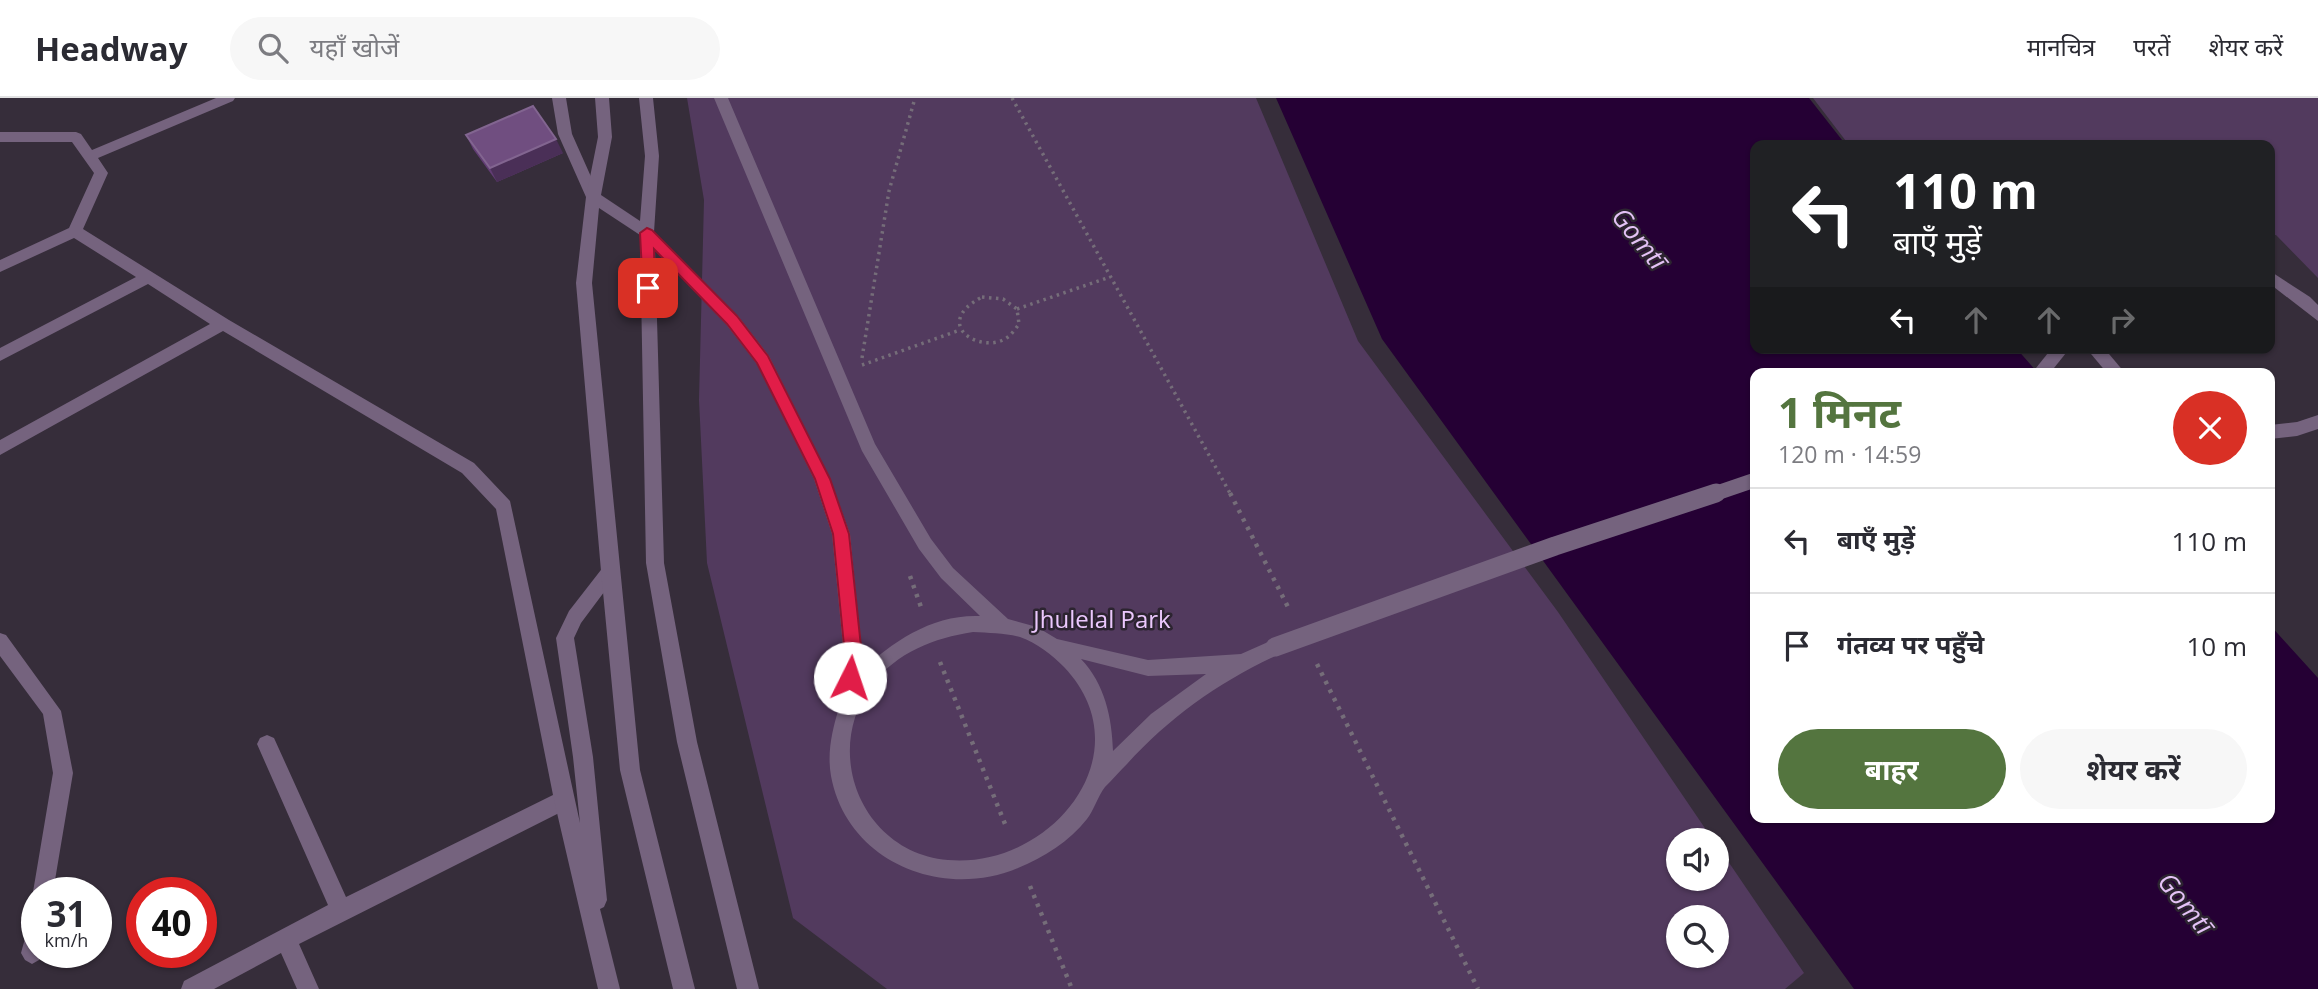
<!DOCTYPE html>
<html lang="hi">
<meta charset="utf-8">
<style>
:root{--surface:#fff;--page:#f7f7f7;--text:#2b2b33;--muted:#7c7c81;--line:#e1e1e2;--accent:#54753f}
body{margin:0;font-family:"Open Sans","Noto Sans Devanagari",sans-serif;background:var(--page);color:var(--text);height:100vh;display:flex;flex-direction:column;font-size:26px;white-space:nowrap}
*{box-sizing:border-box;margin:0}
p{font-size:23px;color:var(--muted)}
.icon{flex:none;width:38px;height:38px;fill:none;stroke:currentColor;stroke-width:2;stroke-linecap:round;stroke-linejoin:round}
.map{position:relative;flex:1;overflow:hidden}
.panel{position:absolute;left:1750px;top:270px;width:525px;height:455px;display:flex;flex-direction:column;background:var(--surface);border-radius:14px;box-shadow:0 2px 5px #0004}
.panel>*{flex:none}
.hud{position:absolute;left:1750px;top:42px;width:525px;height:214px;border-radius:14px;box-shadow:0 2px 5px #0004;background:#202124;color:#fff;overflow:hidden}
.controls{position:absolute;left:1666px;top:730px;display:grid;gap:14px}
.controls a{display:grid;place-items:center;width:63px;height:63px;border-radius:50%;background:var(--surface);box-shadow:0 2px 5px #0004;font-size:35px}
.speed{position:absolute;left:21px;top:779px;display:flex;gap:14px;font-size:35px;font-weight:700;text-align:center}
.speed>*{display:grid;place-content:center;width:91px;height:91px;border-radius:50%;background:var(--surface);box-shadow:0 2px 5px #0004;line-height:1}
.speed small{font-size:18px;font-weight:400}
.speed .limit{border:10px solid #d22;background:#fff;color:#111}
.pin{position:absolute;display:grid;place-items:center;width:60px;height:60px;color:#fff;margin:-30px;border-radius:14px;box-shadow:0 4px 10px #0006}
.me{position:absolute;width:77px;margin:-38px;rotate:4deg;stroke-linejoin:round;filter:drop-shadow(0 0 5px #0008)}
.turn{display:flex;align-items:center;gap:24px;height:147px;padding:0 28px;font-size:32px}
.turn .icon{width:91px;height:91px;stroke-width:2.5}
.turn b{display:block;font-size:49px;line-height:60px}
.lanes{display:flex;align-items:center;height:66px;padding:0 28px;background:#0003;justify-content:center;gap:35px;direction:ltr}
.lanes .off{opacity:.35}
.round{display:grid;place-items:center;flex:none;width:74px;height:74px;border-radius:37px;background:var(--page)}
.head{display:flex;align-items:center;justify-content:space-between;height:119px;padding:0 28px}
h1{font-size:42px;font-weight:700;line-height:52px;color:var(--accent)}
.primary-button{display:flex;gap:14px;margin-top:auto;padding:14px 28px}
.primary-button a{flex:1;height:80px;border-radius:42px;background:var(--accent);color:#fff;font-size:28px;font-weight:700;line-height:80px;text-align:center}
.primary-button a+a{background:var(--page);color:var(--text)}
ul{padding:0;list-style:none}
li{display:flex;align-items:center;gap:21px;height:105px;padding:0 28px;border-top:2px solid var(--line)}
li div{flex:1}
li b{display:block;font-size:26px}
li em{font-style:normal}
header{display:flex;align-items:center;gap:42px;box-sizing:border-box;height:98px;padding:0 35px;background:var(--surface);border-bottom:2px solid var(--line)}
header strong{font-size:33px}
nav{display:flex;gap:38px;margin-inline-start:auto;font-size:24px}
.search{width:490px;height:63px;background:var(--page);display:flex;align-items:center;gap:18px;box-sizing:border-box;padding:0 24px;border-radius:38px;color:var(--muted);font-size:26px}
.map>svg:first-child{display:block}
.green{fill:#523a5e;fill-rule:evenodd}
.water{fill:#250034}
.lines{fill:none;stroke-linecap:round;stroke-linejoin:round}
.path-far1{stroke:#756d79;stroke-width:3.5;stroke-dasharray:2.5 4.5;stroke-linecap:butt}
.path{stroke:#756d79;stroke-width:4.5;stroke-dasharray:3.5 6;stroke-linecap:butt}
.service{fill:#75637e;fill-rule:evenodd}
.minor{fill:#75637e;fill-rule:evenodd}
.tertiary{fill:#75637e;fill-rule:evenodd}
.tertiary-bridge-far1{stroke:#75637e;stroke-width:15}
.tertiary-bridge{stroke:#75637e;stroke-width:19}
.wall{fill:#623d74}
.shaded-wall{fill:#4a2f57}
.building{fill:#704e80;stroke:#826590;stroke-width:2}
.route{fill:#e11d48;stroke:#92132f;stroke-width:2}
.labels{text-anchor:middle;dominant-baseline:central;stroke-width:5;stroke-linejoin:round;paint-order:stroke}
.park-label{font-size:24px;fill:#ebc8fd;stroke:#2c2430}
.water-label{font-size:26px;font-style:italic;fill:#e4c2f6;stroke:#2c2430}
</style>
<header>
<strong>Headway</strong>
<div class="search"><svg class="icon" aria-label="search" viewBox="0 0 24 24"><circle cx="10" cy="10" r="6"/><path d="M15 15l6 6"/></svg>यहाँ खोजें</div>
<nav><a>मानचित्र</a><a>परतें</a><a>शेयर करें</a></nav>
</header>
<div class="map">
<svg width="2318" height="891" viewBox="0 0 2318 891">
<rect width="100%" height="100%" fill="#362d3a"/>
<g class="green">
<path d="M687 0H1256L1358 243 1558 514 1713 742H1678V780H1717V747L1804 875 1785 891H887L793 820 707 465 699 302 704 102ZM1678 819H1717V858H1678Z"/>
<polygon points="1813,0 2318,0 2318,180 2276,137 2270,137 2270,47 1849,47"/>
</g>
<polygon class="water" points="1276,0 1809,0 1846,47 1755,47 1755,250 2016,250 2038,275 1755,275 1755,719 2270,719 2270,527 2318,580 2318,891 1854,891 1382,241"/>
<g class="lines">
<g class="path-far1">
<polyline points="1012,0 1231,397"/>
<path d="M982 199 1003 201 1017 211 1019 226C1016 230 1012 236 1008 239 983 258 929 227 982 199Z"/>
<polyline points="1017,211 1110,179"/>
<polyline points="862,260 889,93 915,0"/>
<polyline points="862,267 960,232"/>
</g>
<g class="path">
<polyline points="1230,395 1289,511"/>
<polyline points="910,478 921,509"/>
<polyline points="940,564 1007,731"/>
<polyline points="1317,566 1478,891"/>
<polyline points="1030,788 1072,891"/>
</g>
<polygon class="service" points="267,637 274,640 346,799 557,695 564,693 571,695 574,702 571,709 299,846 319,891 297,891 281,855 214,891 181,891 184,883 328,807 257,646 260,640"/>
<g class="minor">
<polygon points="216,0 235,0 233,3 98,60 108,75 83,131 229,222 474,365 510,403 580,725 573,659 556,540 569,513 604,468 610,465 616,468 619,473 616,478 581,525 574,540 593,659 607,802 604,809 600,811 620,891 598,891 554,702 496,411 462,375 223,233 0,357 0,342 210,226 148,186 0,263 0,250 136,179 74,140 0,174 0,162 69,130 94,75 72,44 0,44 0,34 76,34 81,36 92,52"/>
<polygon points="552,0 566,0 572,36 600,99 598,103 588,103 586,99 558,36"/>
<polygon points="0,535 6,537 61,613 73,675 53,794 37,794 37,802 33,794 53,675 43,616 0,558"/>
<polygon points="37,819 37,854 43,854 39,862 32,866 25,862 21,855 30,822"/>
</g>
<g class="tertiary">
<path d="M595 0H609L612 39 601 97 640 123 645 58 639 0H653L659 58 654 134 738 218 769 258 830 381 850 436 862 558 860 574C893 543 933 516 980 518L941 480 919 451 862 353 714 0H728L875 346 931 441 953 470 1008 521 1037 529 1057 541 1148 562 1241 556 1275 541 1282 543 1284 549 1282 555C1222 582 1171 618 1127 666 1120 673 1112 682 1105 689 1098 698 1094 712 1087 721 1069 744 1044 759 1018 770 942 802 847 764 831 678 827 655 832 632 839 610L837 605 844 558 832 436 814 381 757 266 726 226 655 152 664 465 697 644 759 891H737L677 644 646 465 640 137 599 110 592 185 640 672 695 891H673L620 672 601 473 576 185 586 99 598 39ZM973 534C989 535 1005 535 1020 539 1037 545 1052 557 1064 569 1146 655 1051 771 948 762 863 755 821 655 872 587 897 554 934 540 973 534ZM1081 561 1148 578 1206 576 1151 616 1113 653C1112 620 1105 586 1081 561Z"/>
<polygon points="2270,173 2310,199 2318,207 2318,223 2270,186"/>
<polygon points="2052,250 2070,250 2050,275 2032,275"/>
<polygon points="2086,250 2104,250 2125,275 2107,275"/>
<polygon points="2318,317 2318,331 2297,338 2270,341 2270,327 2297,324"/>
</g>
<polyline class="tertiary-bridge-far1" points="1711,397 1755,382"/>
<polyline class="tertiary-bridge" points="1275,549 1555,448 1716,395"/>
</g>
<polygon class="wall" points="466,37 563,55 497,84 473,51"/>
<polygon class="shaded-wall" points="556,41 563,55 497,84 490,70"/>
<polygon class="building" points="533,8 556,41 490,70 466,37"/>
<polygon class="route" points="647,130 652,132 737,218 768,258 830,381 849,436 862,558 856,585 850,587 844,585 841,580 845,558 833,436 815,381 757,265 727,226 654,151 655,190 653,194 643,194 640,135"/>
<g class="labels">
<g class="park-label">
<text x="1102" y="520">Jhulelal Park</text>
</g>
<g class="water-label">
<text transform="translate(1640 140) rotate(51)">Gomtī</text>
<text transform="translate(2186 805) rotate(51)">Gomtī</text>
</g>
</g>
</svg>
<div class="controls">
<a><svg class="icon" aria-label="sound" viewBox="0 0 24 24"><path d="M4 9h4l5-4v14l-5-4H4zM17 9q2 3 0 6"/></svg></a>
<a><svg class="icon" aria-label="search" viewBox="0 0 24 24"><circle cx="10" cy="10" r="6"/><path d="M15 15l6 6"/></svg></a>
</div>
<div class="speed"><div>31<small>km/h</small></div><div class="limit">40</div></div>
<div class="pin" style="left:648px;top:190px;background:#d93025"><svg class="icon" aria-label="arrive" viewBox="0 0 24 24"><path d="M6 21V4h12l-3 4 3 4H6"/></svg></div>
<svg class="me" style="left:850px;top:580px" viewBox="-20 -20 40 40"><circle r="19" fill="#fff"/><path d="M0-13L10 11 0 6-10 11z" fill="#e11d48"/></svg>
<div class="hud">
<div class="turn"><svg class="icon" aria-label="left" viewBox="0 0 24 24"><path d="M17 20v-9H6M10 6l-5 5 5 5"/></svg><div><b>110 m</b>बाएँ मुड़ें</div></div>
<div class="lanes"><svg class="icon" aria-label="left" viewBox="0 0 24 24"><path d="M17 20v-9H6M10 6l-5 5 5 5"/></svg><svg class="icon off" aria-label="ahead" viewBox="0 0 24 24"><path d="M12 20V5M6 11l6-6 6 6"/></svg><svg class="icon off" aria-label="ahead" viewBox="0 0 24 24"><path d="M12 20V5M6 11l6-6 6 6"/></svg><svg class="icon off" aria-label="right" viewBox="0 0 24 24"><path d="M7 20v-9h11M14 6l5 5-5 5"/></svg></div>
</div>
<section class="panel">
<div class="head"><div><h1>1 मिनट</h1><p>120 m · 14:59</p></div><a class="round" style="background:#d93025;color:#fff"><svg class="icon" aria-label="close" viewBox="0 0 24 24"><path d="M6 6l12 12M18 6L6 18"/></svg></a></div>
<ul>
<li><svg class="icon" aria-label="left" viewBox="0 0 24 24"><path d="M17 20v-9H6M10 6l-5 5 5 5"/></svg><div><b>बाएँ मुड़ें</b></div><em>110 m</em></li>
<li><svg class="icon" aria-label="arrive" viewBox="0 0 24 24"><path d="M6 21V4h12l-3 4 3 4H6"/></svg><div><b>गंतव्य पर पहुँचे</b></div><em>10 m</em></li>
</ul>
<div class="primary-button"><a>बाहर</a><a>शेयर करें</a></div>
</section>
</div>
